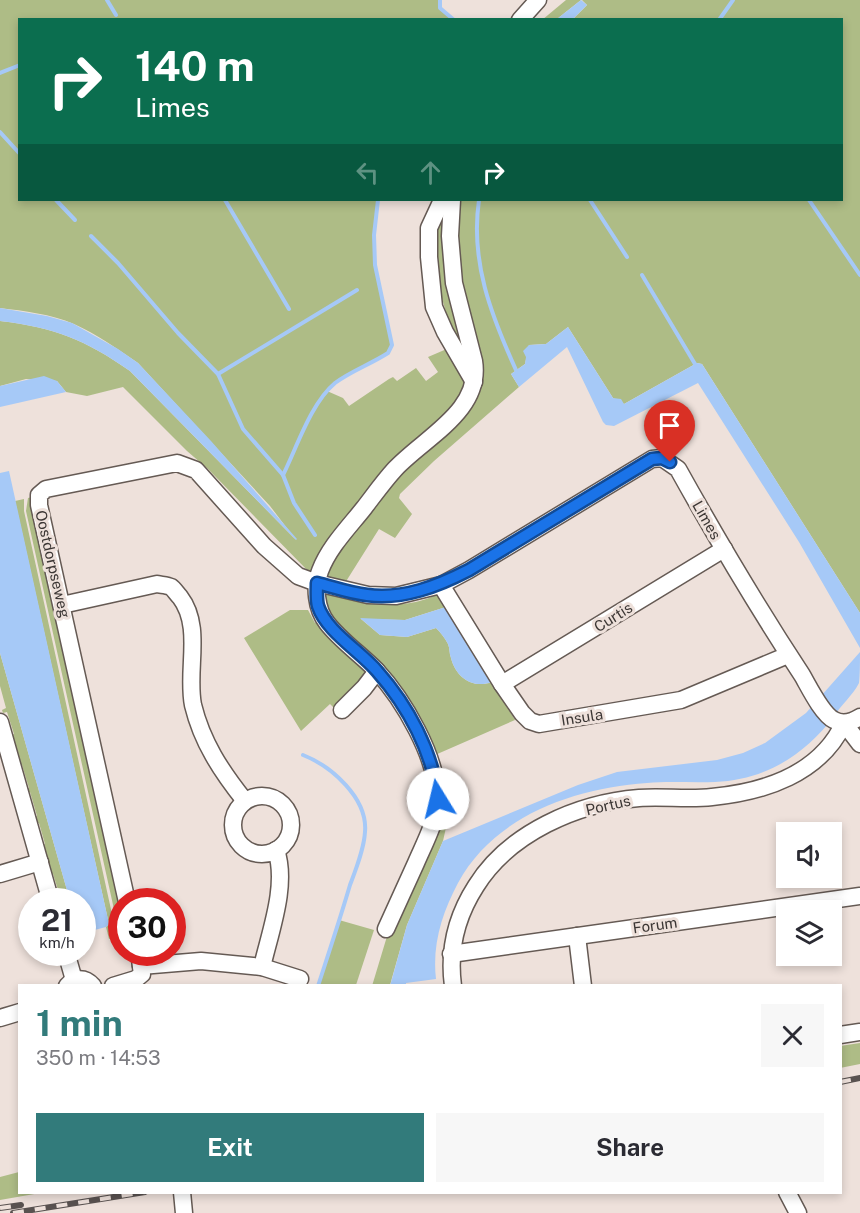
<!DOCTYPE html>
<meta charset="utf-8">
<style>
:root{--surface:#fff;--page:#f7f7f7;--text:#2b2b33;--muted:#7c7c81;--accent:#327b7b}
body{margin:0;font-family:"Public Sans",sans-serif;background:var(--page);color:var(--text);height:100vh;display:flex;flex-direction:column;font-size:22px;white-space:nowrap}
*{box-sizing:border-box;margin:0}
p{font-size:20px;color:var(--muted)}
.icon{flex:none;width:33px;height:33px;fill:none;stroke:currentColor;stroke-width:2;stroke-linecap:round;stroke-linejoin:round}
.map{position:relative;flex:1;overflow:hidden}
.details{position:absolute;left:18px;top:984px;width:824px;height:210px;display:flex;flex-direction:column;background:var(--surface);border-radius:0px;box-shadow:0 3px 9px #0003}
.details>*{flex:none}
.guide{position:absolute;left:18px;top:18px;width:825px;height:183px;border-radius:0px;box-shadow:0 3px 9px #0003;background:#0b6e4f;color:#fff;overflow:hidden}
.tools{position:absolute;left:776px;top:822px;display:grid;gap:12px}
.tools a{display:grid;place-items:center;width:66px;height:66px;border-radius:0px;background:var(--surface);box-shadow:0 3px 9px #0003;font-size:30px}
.speed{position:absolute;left:18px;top:888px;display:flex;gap:12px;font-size:30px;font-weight:700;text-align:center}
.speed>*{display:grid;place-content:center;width:78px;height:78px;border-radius:50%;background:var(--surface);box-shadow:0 3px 9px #0003;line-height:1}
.speed small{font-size:15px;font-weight:400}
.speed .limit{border:9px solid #d22;background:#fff;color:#111}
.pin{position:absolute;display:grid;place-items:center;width:51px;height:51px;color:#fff;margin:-62px -26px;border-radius:50% 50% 50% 0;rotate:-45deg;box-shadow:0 0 6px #0007}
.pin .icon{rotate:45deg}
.me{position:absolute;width:66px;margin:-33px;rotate:351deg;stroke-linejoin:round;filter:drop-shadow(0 0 4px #0008)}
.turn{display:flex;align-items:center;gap:21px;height:126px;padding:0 18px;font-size:27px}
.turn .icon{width:78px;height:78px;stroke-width:2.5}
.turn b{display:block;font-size:42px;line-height:51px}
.lanes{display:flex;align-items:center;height:57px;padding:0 18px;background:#0003;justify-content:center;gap:30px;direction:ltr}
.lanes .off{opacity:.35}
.round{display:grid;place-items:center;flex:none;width:63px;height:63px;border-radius:0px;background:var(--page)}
.head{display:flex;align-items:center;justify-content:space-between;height:102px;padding:0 18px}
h1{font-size:36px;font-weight:700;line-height:45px;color:var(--accent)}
.primary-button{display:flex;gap:12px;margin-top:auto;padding:12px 18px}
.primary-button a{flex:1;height:69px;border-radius:0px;background:var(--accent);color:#fff;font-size:24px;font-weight:700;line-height:69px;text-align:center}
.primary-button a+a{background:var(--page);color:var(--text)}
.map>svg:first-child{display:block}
.green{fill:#aebc86}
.water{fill:#a6c9f7}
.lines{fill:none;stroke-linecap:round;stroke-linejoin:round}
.stream{stroke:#a6c9f7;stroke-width:4}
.minor-casing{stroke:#655a54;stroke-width:19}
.minor{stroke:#fff;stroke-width:16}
.rail-casing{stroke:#595250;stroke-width:6}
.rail{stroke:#eee1db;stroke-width:4;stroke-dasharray:11;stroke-linecap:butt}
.route-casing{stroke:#114b97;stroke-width:15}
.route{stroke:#1a73e8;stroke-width:10}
.labels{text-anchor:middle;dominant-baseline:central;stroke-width:6;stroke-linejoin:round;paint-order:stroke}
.street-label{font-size:15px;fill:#3c3735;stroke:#eee1db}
</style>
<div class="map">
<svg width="860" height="1213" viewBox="0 0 860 1213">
<rect width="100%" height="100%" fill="#eee1db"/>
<g class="green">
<path d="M0 0H440V8L453 19 20 20V200H378L374 235 375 265 392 345 388 353 337 382 327 391 343 398 349 406 389 379 393 377 397 381 416 368 426 381 438 372 428 357 449 348 466 380 467 392 315 562 310 573 208 469 187 451 123 387 87 396 66 392 57 381 26 379 0 386V321C56 328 84 339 130 371L296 540 270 506 138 363C118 349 96 334 74 324 51 314 24 311 0 308Z"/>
<polygon points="566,0 581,0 557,19 542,20"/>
<polygon points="582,0 860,0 860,613 702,364 697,363 624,404 613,398 568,327 546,344 529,345 525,364 511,374 519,387 434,461 400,494 399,498 412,514 395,538 379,529 345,583 324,579 330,560 408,466 476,399 482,379 458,279 456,200 842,200 842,20 573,19 587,5"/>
<polygon points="445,200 469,364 452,333 437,281 432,240"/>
<polygon points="32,497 42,536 37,538 42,559 47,558 59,615 55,616 59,638 64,637 65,642 61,643 66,665 70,664 71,668 66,669 67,671 90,776 95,775 95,778 91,779 96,804 102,806 97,808 121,913 121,941 26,511 28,498"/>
<polygon points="24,499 24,511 117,937 109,939 106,927 109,924 15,501"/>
<path d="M323 593C361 601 401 613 438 594L446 607 405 620 361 619 380 635 407 637 436 628C441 633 445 638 448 644 450 649 449 653 451 658 456 678 473 689 492 682L515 720 435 755 327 612Z"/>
<polygon points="290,610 308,610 315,623 323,623 363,666 365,677 334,708 330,704 301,731 244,638"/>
<polygon points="0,653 70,901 56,901 55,898 60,896 53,874 49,875 41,846 45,844 39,823 34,823 33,818 37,816 30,792 25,792 24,789 29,788 22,765 18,766 9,736 14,734 7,712 3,713 2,710 6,708 0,686"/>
<polygon points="440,814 447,823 443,841 407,925 390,985 372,986 388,933"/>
<polygon points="339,920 374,930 356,985 318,985"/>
<polygon points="860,1043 860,1064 840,1068 840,1046"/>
<polygon points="19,1172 20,1192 40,1193 0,1200 0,1177"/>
</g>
<g class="water">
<polygon points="581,0 587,5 573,19 557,19"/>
<path d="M0 308 47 316 72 323 118 349 138 363 211 441 297 539 296 540 130 371C84 339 56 328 0 321Z"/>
<polygon points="568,327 613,398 621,399 624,404 697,363 702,364 860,613 860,648 799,542 698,383 614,426 606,425 603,422 567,347 519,387 511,374 525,364 526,357 523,351 529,345 546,344"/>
<polygon points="44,376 57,381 66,392 0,407 0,386"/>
<polygon points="9,471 109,924 106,927 83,933 82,902 70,901 0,653 0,473"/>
<path d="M446 607 492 682C473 689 456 678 451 658 449 653 450 649 448 644 445 638 441 633 436 628L407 637 380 635 360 618 405 620Z"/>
<path d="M860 652C860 660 860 676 859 683 853 695 841 705 834 716 805 755 765 780 715 782 692 783 669 781 647 783 574 788 494 816 458 883 442 913 432 945 436 979L406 983V985L390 986 407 925 443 841 578 785 617 772 717 760 743 753 765 743 806 713Z"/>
</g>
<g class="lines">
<g class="stream">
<polyline points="107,0 116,15"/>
<polyline points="440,0 440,8 454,20"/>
<polyline points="719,20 733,0"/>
<polyline points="0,73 20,65"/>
<polyline points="0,132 20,154"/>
<polyline points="56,200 75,220"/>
<polyline points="225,200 289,309"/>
<path d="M479 200C470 261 491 315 516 370"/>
<polyline points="590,200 627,257"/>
<polyline points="809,200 860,275"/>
<polyline points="91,236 118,263 178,333 218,374 243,429 283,475 294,503 315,535"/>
<polyline points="642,275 695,364"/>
<polyline points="218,374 357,290"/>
<path d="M283 475C297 447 311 403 335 383 351 371 371 364 388 353L392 345 375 265 374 235 378 200"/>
<path d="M303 755C331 766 368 798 365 832 364 849 356 869 350 885 340 919 329 952 318 986"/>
</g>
<g class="minor-casing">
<g id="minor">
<polyline points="520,20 538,0"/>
<polyline points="442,200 429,228 429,257 434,307 445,332 474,382"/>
<polyline points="441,585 502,684 522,713 530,721 539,724 681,700 788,655"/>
<path d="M62 605 157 584C161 585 167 585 171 587 174 589 177 594 180 597 203 627 186 670 193 705 202 742 221 771 245 801"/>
<polyline points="502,684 724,549"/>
<polyline points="342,710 364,688 377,671"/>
<polyline points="0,722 51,902"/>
<polyline points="844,723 860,744"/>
<circle cx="262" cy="825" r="29"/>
<polyline points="0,874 40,862"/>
<path d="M127 902 39 505V495L46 489 177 463 196 470 264 546 298 576 317 583 368 595 396 596 441 585 469 570 652 459 662 458 678 469C717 539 758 608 802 675 809 687 822 714 834 720 843 725 852 722 860 717"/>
<path d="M386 929C396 907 406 885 416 863 425 842 437 821 437 799 438 758 403 699 376 670 360 654 340 640 327 623 316 609 314 586 320 571 329 547 349 527 364 508 374 495 384 481 395 469 425 437 482 411 474 361L454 283 450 236 452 200"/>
<polyline points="577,936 583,986"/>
<polyline points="66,952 74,980"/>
<polyline points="451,954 860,896"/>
<polyline points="141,966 201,961 262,967 300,979"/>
<path d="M262 967C270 932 288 885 276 850"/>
<path d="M67 986C75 977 85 977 93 986"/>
<polyline points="113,986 136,979 142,974 139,952"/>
<path d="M453 986C448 949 456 917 476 886 509 833 577 803 639 798 663 796 688 800 712 797 764 792 820 774 844 723"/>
<polyline points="0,1018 20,1012"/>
<polyline points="840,1035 860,1032"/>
<polyline points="182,1192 184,1213"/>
<polyline points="787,1192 798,1213"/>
</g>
</g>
<use href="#minor" class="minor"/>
<g class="rail-casing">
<g id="rail">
<polyline points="840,1082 860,1078"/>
<polyline points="0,1208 21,1205"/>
<polyline points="13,1213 145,1192"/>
</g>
</g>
<use href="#rail" class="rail"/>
</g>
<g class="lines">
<g class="route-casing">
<path id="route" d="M438 799C433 752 408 706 377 671 360 651 326 631 318 606 316 599 317 590 317 583 333 587 350 593 367 595 403 600 438 586 469 570L652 459 662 458 670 462"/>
</g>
<use href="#route" class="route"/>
</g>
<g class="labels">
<g class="street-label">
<text transform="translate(707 520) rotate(60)">Limes</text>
<text transform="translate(53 564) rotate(77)">Oostdorpseweg</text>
<text transform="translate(613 617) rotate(-32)">Curtis</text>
<text transform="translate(582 717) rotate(-9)">Insula</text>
<text transform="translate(608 805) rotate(-13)">Portus</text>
<text transform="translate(655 925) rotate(-8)">Forum</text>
</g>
</g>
</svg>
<div class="tools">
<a><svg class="icon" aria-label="sound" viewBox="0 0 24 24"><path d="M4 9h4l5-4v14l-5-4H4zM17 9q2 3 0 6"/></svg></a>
<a><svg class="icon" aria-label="layers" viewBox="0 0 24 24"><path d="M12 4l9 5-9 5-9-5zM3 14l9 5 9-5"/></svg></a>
</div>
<div class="speed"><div>21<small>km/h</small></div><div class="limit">30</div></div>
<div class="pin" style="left:670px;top:462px;background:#d93025"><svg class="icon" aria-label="arrive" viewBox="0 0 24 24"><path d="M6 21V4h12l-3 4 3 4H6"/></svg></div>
<svg class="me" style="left:438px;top:799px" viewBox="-20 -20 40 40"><circle r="19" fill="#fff"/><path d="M0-13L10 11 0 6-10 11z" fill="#1a73e8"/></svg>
<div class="guide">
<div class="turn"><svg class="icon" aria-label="right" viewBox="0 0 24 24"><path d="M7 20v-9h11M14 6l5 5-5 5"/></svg><div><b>140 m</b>Limes</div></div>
<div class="lanes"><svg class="icon off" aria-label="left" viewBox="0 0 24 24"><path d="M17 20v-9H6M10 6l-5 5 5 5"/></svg><svg class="icon off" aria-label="ahead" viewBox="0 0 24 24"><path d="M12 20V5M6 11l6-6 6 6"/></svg><svg class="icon" aria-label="right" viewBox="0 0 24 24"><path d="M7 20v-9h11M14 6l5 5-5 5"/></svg></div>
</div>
<section class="details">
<div class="head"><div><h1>1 min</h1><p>350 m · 14:53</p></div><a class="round"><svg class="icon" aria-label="close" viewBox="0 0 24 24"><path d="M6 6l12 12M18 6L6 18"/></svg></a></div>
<div class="primary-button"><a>Exit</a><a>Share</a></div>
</section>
</div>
